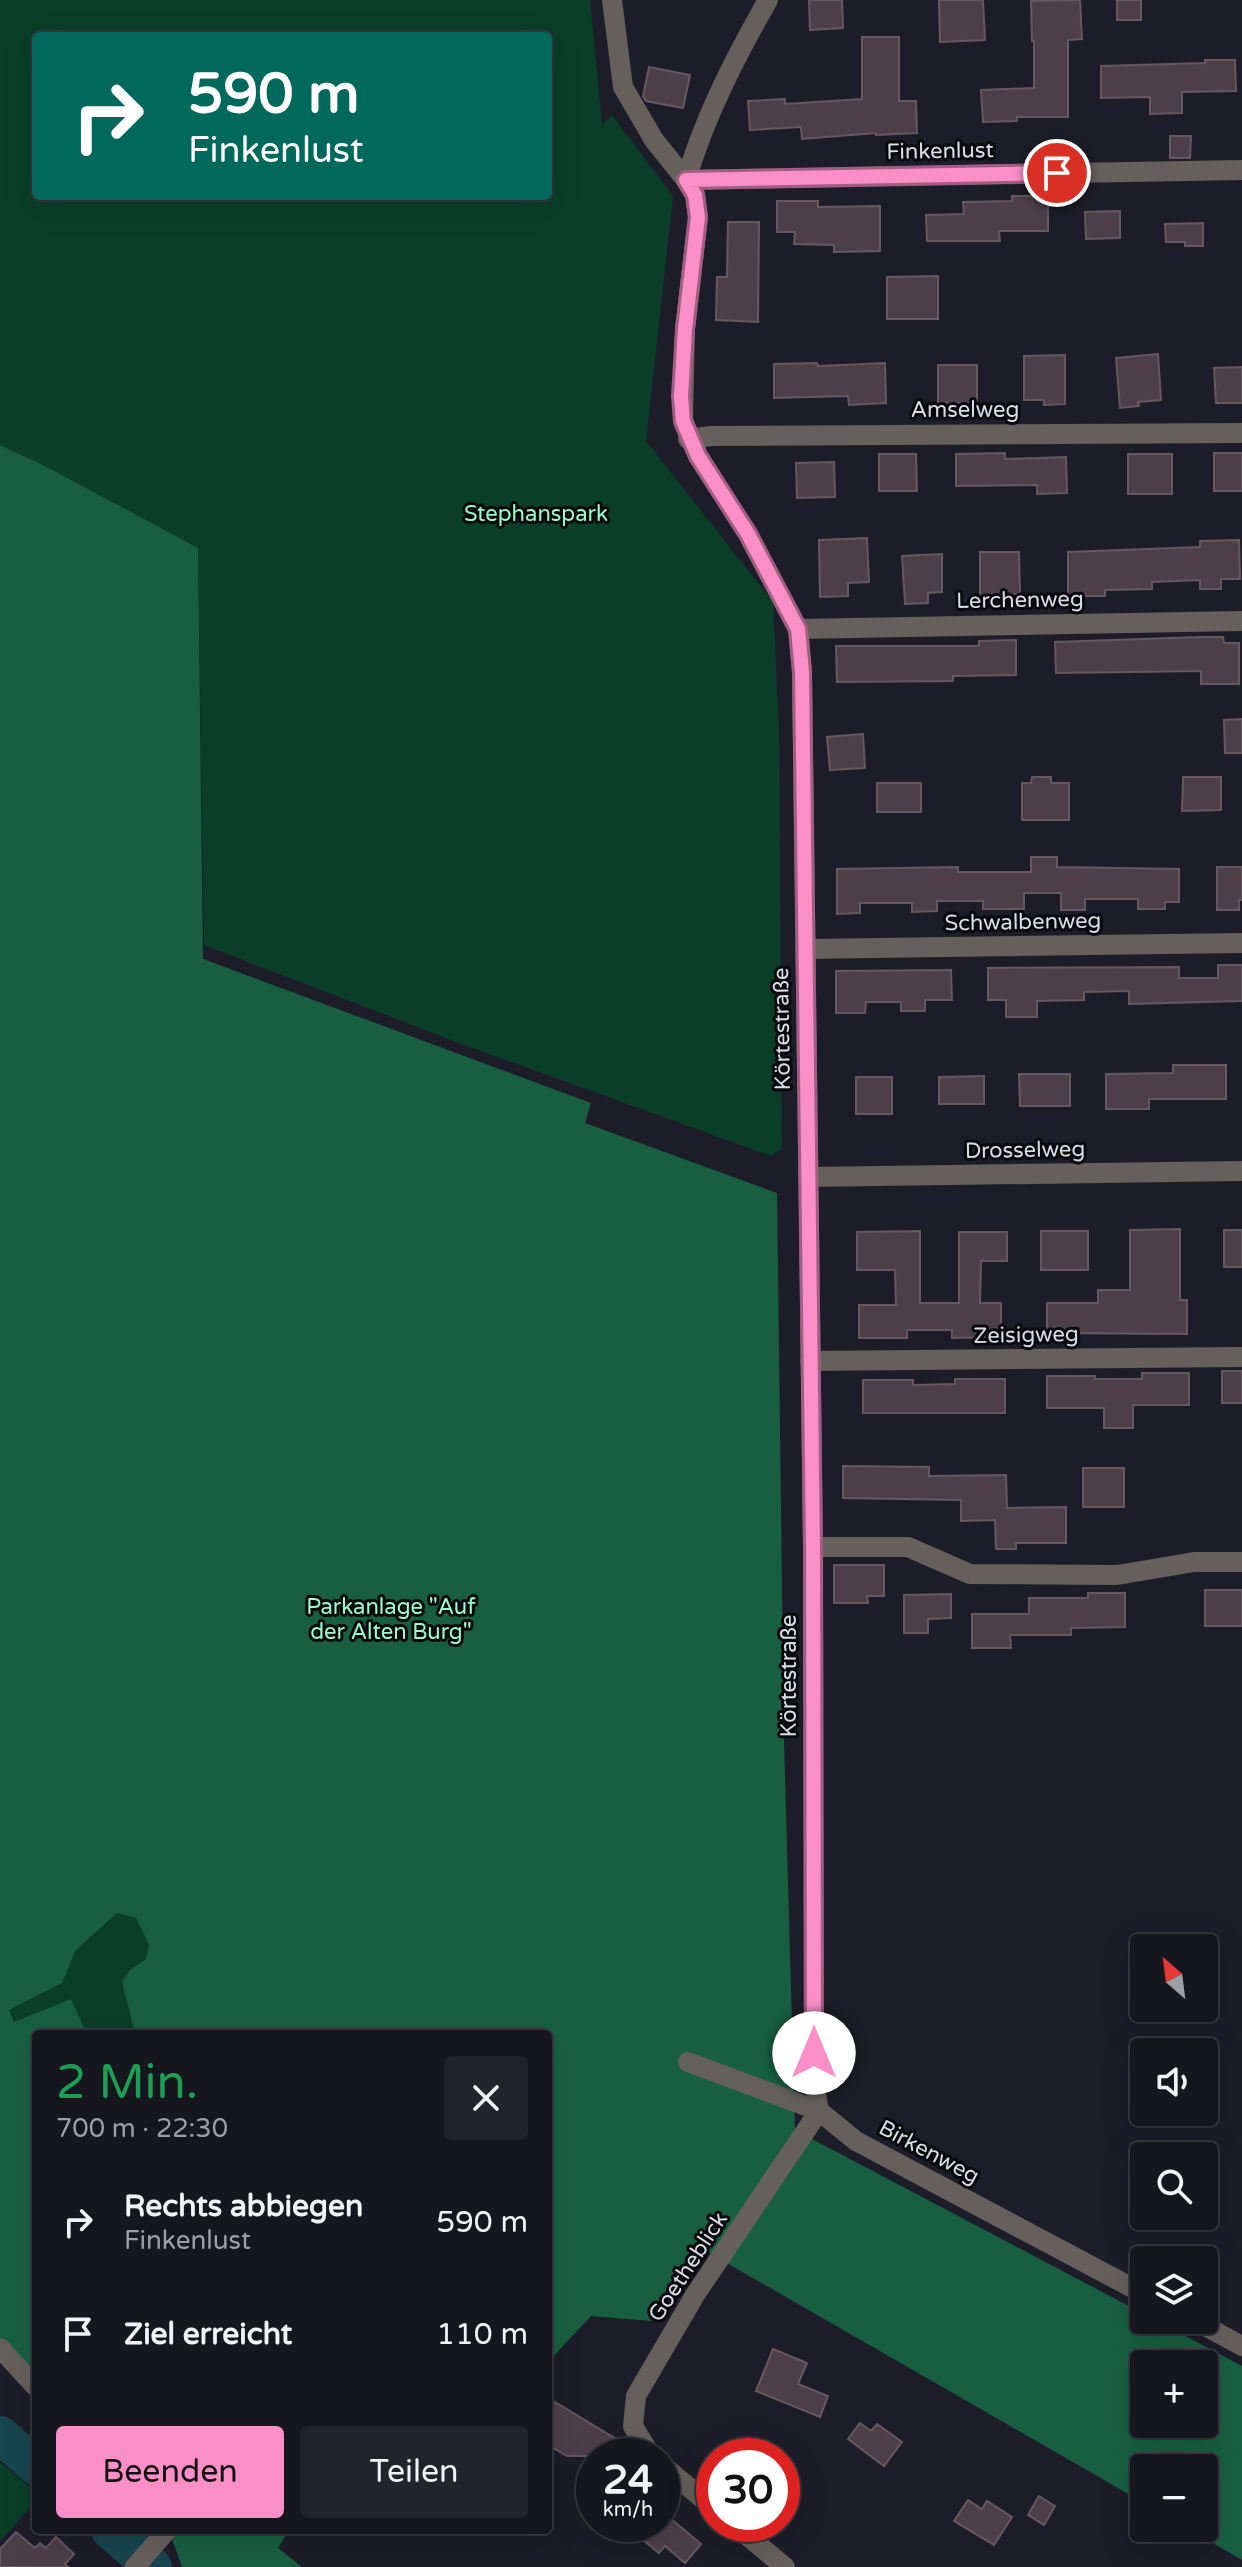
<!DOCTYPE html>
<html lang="de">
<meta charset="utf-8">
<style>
:root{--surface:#16161f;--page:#23232c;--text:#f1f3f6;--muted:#9e9fa4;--line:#35353d;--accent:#fa8fc8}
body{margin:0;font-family:"Varela Round",sans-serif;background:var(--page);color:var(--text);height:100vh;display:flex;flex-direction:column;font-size:30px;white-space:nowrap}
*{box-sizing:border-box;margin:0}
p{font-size:26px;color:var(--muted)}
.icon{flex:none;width:44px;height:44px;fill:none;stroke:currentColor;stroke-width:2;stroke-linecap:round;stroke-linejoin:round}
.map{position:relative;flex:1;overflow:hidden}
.sheet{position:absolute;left:32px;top:2030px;width:520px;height:504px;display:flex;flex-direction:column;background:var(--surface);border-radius:8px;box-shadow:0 8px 32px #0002,0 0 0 2px var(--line)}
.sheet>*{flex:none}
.guide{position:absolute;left:32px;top:32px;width:520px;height:168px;border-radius:8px;box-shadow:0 8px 32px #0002,0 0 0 2px var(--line);background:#00695c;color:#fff;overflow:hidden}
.needle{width:52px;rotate:332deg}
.fabs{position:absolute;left:1130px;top:1934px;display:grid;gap:16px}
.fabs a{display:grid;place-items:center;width:88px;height:88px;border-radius:8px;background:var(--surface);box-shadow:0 8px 32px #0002,0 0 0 2px var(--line);font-size:40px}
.speed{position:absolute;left:576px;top:2438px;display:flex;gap:16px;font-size:40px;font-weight:700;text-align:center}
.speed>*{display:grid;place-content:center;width:104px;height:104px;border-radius:50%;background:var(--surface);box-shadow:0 8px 32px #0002,0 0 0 2px var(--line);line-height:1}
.speed small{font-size:20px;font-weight:400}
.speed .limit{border:12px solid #d22;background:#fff;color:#111}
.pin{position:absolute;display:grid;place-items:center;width:68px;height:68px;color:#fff;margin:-34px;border:4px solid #fff;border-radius:50%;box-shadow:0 2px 8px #0007}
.me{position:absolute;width:88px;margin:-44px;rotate:0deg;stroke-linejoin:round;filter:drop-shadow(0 0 6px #0008)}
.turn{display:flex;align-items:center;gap:28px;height:168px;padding:0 24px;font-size:36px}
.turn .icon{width:104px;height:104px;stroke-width:2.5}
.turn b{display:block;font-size:56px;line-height:68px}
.round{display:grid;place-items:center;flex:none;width:84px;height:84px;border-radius:8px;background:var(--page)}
.headline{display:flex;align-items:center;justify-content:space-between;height:136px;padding:0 24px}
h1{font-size:48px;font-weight:600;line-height:60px;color:#1e9e55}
.primary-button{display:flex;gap:16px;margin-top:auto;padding:16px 24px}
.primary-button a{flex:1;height:92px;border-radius:8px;background:var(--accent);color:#111;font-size:32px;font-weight:600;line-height:92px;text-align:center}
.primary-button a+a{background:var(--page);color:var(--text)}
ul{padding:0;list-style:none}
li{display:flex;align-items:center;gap:24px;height:112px;padding:0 24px}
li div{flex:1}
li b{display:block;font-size:30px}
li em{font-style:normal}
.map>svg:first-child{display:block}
.green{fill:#0a3e29;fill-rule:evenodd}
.forest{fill:#185f41;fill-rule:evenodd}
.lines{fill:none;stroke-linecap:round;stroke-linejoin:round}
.river{stroke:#18454f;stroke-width:38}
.building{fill:#4c3f48;stroke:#665861;stroke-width:2}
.minor{stroke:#65605b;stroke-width:20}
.route-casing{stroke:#a25d82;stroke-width:20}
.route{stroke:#fa8fc8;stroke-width:14}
.labels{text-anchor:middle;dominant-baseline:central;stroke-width:6;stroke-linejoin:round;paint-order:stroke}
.street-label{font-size:22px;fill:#dcdde5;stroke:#08080d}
.park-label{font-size:22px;fill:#9afbc9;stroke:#08080d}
</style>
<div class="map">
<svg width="1242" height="2567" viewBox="0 0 1242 2567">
<rect width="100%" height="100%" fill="#1d1d29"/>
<g class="green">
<path d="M0 0H590L602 125 612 115 673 196 646 441 773 602 779 732 782 1149 771 1156 456 1042 204 945 198 549 45 466 0 445ZM36 36H548V196H36Z"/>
<polygon points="117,1913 136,1918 149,1945 146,1959 130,1970 128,2008 135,2034 87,2034 71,1999 14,2022 9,2010 62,1983 76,1950"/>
<polygon points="0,2462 36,2492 36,2501 0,2541"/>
</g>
<g class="forest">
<path d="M0 445 45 466 198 548 203 959 591 1103 585 1123 777 1193 784 1741 795 2130 1144 2314V2320H1155L1242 2366V2560L1187 2528H1204V2468H1144V2503L699 2247 651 2321 591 2316 548 2362V2034H135L122 1982 130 1970 146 1959 149 1945 136 1918 117 1913 76 1950 62 1983 9 2010 14 2022 71 1999 87 2034H36V2377L0 2338ZM1144 2364H1204V2424H1144Z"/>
<polygon points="169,2530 289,2530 278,2548 302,2567 182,2567"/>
</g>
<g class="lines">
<g class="river">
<polyline points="0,2435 36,2466"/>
<polyline points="110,2530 153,2567"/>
</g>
</g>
<g class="building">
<polygon points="809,0 842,0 843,28 810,30"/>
<polygon points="939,0 983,0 985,40 940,42"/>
<polygon points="1080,0 1082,39 1068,40 1068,117 1017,117 1017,121 983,122 981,90 1034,88 1034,41 1032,41 1031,1"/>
<rect x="1117" y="0" width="24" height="20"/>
<polygon points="862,37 899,37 899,101 916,101 917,133 876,135 876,133 802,139 801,127 750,130 748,101 785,99 785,104 862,99"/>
<polygon points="1205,60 1235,60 1236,91 1182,92 1182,113 1150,114 1150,97 1101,98 1101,66 1205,63"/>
<polygon points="649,67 690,75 683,108 646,101 643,96"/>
<polygon points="1170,136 1191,136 1190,158 1170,158"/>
<polygon points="1012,196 1048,196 1048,231 999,231 1000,241 927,241 926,215 964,214 963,202 1012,201"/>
<polygon points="777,201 818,201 818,207 880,206 880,251 834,252 834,245 794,244 795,232 777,232"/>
<polygon points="1120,211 1120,238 1086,239 1085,212"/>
<polygon points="728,222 759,222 758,322 716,320 717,277 727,277"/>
<polygon points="1203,223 1203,246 1185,246 1185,242 1166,242 1165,224"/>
<polygon points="938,276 938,319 887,319 887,277"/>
<polygon points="1158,354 1161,400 1138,402 1139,406 1120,408 1116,358"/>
<polygon points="1065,355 1065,404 1044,405 1044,400 1024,400 1024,356"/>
<polygon points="817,363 818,366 885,363 886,403 849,405 848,396 774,398 774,364"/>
<rect x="938" y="365" width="39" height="38"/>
<polygon points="1242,367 1242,403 1216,403 1214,368"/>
<polygon points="1005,453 1005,459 1066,457 1067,493 1037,494 1037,485 956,486 956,454"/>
<rect x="1214" y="453" width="28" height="38"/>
<polygon points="879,454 916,454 917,491 879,491"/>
<rect x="1128" y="454" width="44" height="40"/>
<polygon points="834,462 835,497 797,498 796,463"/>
<polygon points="867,538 869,582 848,583 848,596 820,597 819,540"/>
<polygon points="1239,540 1240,579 1221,579 1221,589 1200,589 1200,580 1152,582 1152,589 1105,590 1105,596 1068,596 1068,552 1200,547 1200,541"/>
<polygon points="980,552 1019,552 1020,594 980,594"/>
<polygon points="942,554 942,592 928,593 928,603 905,604 902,556"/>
<polygon points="1201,637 1223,637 1224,643 1239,643 1239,684 1201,684 1201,671 1056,673 1055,642"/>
<polygon points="1016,640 1016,675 953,676 953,681 837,682 836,646 979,646 979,641"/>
<polygon points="1242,719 1242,753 1225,753 1224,720"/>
<polygon points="863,734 865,768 830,770 827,737"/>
<polygon points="1032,777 1051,777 1051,783 1069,783 1069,820 1022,820 1022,783 1031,783"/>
<polygon points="1183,777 1221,777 1221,810 1182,811"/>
<rect x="877" y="783" width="44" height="29"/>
<polygon points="1031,857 1057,857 1057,867 1179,869 1179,902 1165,902 1165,909 1138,909 1138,899 1085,899 1085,910 1061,910 1061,893 1024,893 1024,909 983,909 983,901 937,901 937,911 912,912 912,903 860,903 860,913 837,914 837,869 958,867 958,872 1031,872"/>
<polygon points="1217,867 1242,867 1242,900 1239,900 1239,910 1217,910"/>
<polygon points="1218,965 1242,965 1242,1001 1129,1004 1129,991 1084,992 1084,1000 1037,1001 1037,1017 1006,1017 1006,1000 988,1000 988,968 1179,967 1179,978 1218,978"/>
<polygon points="951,970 952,1000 925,1000 925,1011 901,1011 901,1002 866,1002 865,1013 836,1013 836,971"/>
<polygon points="1173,1065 1226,1065 1226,1099 1149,1099 1149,1109 1106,1109 1106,1074 1173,1073"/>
<polygon points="1019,1074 1070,1074 1070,1106 1020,1106"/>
<polygon points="984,1076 984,1104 939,1104 939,1077"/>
<rect x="856" y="1077" width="36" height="37"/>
<polygon points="1180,1229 1180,1300 1187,1300 1187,1334 1047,1333 1047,1303 1098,1303 1098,1290 1130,1290 1130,1230"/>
<rect x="1224" y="1230" width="18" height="37"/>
<polygon points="920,1231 920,1303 959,1303 959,1232 1007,1232 1007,1261 981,1261 980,1303 1001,1303 1001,1337 952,1338 952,1330 907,1330 907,1338 859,1338 859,1305 896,1305 895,1270 857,1270 857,1232"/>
<rect x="1041" y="1231" width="47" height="39"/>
<rect x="1222" y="1371" width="20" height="32"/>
<polygon points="1142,1373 1189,1373 1189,1405 1133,1405 1133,1428 1104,1428 1104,1408 1047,1408 1047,1376 1095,1376 1095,1379 1142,1379"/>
<polygon points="955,1379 1005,1379 1005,1413 863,1413 863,1380 913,1380 913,1385 955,1384"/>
<polygon points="843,1466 929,1467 929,1476 1006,1475 1007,1508 1066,1507 1066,1543 1016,1543 1016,1549 996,1549 995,1520 961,1521 961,1500 843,1498"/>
<rect x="1083" y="1468" width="41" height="39"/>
<polygon points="834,1565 884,1565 884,1596 867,1596 868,1603 834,1603"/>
<rect x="1205" y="1590" width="37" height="36"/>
<polygon points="1088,1593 1125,1593 1125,1627 1071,1628 1071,1635 1010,1635 1011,1648 972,1648 972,1614 1029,1614 1029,1598 1088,1598"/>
<polygon points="951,1594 951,1618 928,1619 928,1633 904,1633 904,1595"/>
<polygon points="773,2349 807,2363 798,2384 828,2396 820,2417 756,2391"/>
<polygon points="555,2402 631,2448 636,2456 567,2456 548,2445 548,2414"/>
<polygon points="860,2423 871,2431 877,2424 902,2442 884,2466 848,2439"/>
<polygon points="1039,2496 1055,2506 1044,2525 1028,2515"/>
<polygon points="968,2500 982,2509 987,2501 1012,2517 994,2545 954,2521"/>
<polygon points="664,2513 701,2544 685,2563 665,2546 659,2553 642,2539 655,2524 662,2524"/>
<polygon points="16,2532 35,2548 40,2543 46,2548 56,2537 74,2554 65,2564 68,2567 0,2567 0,2549"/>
</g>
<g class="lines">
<g class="minor">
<polyline points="612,0 623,87 654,140 686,180 695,195 698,217 685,329 683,421 698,456 748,534 798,629 802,672 813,1547 814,2082 819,2111 695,2295 636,2396 633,2426 651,2456"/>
<path d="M768 0C735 58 705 116 686 180L1242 170"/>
<polyline points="688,439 711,436 1242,433"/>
<polyline points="798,629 1242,621"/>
<polyline points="805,949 1242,943"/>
<polyline points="808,1177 1242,1171"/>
<polyline points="810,1361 1242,1357"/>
<polyline points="813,1547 908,1547 970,1574 1117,1575 1194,1562 1242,1562"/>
<polyline points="688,2062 819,2111 856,2141 1144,2294"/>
<polyline points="1194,2320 1242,2346"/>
<polyline points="0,2348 36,2387"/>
<polyline points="662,2465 714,2508"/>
<polyline points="733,2524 785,2567"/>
<polyline points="135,2567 167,2530"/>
</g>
</g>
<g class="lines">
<g class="route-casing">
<polyline id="route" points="814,2053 813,1547 802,672 798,629 748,534 698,456 683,421 681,396 685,329 698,217 695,195 686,180 1057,173"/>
</g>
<use href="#route" class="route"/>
</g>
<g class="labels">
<g class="street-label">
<text transform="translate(940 151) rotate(-1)">Finkenlust</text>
<text x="965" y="410">Amselweg</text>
<text transform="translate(1020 600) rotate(-1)">Lerchenweg</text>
<text transform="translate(1023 922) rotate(-1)">Schwalbenweg</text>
<text transform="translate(782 1029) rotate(-91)">Körtestraße</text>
<text transform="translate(1025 1150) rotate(-1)">Drosselweg</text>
<text transform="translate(1026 1335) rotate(-1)">Zeisigweg</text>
<text transform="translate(789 1676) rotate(-90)">Körtestraße</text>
<text transform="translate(929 2152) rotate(28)">Birkenweg</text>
<text transform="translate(688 2267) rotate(-57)">Goetheblick</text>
</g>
<g class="park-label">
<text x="536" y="514">Stephanspark</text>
<text x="391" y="1607">Parkanlage "Auf<tspan x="391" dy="25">der Alten Burg"</tspan></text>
</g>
</g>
</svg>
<div class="fabs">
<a><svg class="needle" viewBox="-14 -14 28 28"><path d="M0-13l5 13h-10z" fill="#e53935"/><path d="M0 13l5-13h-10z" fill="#9e9fa4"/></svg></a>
<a><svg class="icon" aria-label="sound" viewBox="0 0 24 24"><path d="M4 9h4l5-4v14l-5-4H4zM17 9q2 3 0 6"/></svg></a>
<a><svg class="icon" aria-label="search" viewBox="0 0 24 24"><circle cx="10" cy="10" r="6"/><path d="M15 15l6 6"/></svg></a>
<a><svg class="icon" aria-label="layers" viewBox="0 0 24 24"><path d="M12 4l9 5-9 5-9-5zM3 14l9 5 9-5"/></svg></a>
<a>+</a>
<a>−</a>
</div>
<div class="speed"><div>24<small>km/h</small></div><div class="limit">30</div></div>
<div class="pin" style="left:1057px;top:173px;background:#d93025"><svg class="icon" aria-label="arrive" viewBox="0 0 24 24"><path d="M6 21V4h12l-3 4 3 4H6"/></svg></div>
<svg class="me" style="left:814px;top:2053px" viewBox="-20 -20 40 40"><circle r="19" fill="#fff"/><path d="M0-13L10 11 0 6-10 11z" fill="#fa8fc8"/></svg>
<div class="guide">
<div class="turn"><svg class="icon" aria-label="right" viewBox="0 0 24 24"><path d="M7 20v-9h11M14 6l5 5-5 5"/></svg><div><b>590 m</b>Finkenlust</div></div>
</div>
<section class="sheet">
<div class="headline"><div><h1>2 Min.</h1><p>700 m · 22:30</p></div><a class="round"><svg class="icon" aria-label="close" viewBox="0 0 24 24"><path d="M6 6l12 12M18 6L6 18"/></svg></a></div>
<ul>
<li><svg class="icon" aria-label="right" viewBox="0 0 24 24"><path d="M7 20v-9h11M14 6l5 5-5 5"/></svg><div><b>Rechts abbiegen</b><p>Finkenlust</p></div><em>590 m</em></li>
<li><svg class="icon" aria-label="arrive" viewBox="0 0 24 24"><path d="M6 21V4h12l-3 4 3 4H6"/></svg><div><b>Ziel erreicht</b></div><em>110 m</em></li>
</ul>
<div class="primary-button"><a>Beenden</a><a>Teilen</a></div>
</section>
</div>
